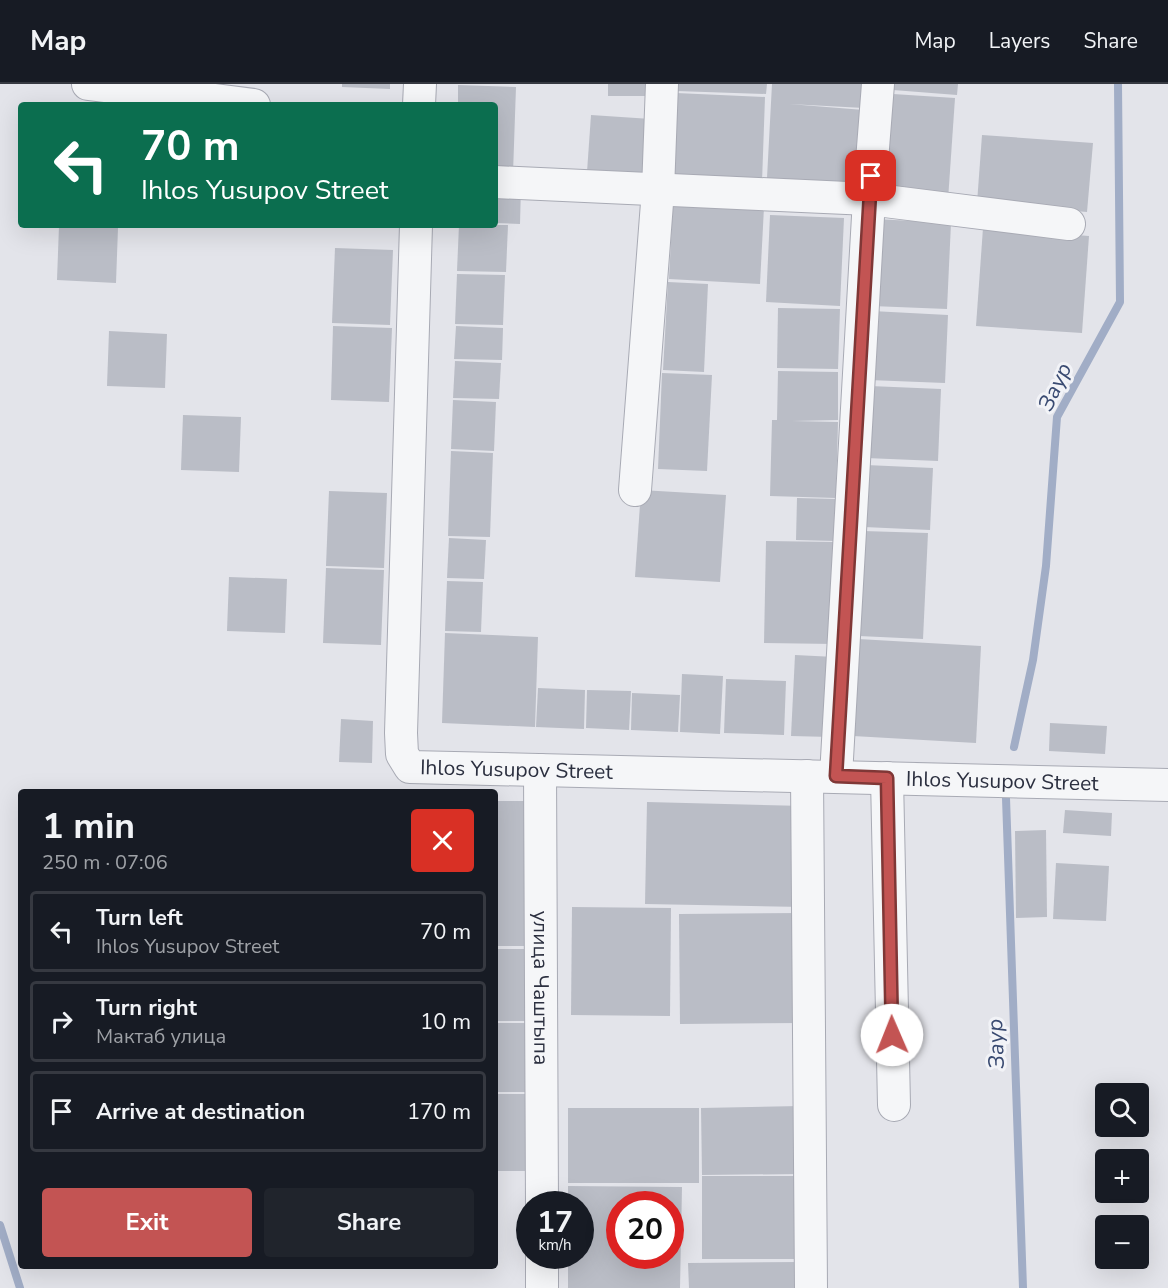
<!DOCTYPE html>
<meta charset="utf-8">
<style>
:root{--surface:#171b24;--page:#20242c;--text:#f1f3f6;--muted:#9ea1a6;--line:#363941;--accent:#c35453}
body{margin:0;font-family:"Nunito Sans",sans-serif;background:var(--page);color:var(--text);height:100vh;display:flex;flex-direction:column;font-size:22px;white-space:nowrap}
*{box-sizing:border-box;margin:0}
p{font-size:20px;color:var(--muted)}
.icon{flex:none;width:33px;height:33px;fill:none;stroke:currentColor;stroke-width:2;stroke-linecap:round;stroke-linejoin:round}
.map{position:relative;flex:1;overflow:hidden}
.side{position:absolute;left:18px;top:705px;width:480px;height:480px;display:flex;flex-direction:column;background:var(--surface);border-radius:6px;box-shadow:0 6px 24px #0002}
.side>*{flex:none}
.top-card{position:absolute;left:18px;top:18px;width:480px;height:126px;border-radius:6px;box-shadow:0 6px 24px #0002;background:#0b6e4f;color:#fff;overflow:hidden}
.tools{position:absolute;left:1095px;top:999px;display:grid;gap:12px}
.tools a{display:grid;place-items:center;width:54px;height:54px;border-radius:6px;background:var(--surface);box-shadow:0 6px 24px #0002;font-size:30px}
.speed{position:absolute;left:516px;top:1107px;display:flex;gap:12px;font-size:30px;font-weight:700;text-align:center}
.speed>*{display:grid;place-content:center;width:78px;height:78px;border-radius:50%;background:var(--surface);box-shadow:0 6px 24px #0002;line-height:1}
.speed small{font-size:15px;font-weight:400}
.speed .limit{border:9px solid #d22;background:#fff;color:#111}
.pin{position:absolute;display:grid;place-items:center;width:51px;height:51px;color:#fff;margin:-26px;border-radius:12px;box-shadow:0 3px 9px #0006}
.me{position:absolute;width:66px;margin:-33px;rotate:359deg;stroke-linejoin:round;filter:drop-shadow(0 0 4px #0008)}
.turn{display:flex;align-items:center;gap:21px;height:126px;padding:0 24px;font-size:27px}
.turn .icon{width:78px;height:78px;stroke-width:2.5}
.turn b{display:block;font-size:42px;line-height:51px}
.round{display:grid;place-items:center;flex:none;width:63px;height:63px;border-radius:6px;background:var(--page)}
.overview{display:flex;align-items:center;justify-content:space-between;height:102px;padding:0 24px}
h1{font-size:36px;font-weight:700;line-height:45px}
.action{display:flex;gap:12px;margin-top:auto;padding:12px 24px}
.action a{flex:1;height:69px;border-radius:6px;background:var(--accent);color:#fff;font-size:24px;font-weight:700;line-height:69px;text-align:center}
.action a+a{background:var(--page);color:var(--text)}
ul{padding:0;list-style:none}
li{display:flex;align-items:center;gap:18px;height:81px;margin:0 12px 9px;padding:0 12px;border:3px solid var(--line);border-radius:6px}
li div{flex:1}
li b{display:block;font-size:22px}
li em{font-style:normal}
header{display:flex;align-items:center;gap:36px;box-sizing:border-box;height:84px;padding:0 30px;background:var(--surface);border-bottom:2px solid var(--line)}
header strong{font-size:28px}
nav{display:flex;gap:33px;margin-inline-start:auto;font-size:21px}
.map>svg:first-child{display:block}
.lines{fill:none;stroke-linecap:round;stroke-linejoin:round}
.stream{stroke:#a1adc6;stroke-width:8}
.building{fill:#babdc6;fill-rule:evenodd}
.minor-casing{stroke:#a8aab4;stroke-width:34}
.minor{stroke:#f5f6f8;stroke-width:32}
.route-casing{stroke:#7f3736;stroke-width:15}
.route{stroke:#c35453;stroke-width:10}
.labels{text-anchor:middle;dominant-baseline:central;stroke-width:6;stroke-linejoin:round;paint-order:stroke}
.street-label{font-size:21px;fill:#2c3040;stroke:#f2f3f7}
.water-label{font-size:22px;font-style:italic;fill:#394a71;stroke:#f2f3f7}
</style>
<header>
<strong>Map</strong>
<nav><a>Map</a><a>Layers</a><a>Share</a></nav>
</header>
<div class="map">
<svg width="1168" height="1204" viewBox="0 0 1168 1204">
<rect width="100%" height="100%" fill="#e3e4ea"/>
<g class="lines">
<g class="stream">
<polyline points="1014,663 1033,576 1046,482 1057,333 1120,218 1118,0"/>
<polyline points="1006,714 1023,1204"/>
<polyline points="0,1141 20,1204"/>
</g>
</g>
<g class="building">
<polygon points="342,0 390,0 390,5 342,3"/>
<rect x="608" y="0" width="37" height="12"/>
<polygon points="676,0 767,0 766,10 676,7"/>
<polygon points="772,0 865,0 864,24 789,20 864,26 858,101 767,94"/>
<polygon points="894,0 958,0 957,11 893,6"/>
<polygon points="458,1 516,3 513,89 495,88 495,21 458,21"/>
<polygon points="676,9 765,13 762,98 672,94"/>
<polygon points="893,10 955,14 948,116 886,111"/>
<polygon points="591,31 651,35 648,92 587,88"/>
<polygon points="982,51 1093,59 1087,128 977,119"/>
<polygon points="495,102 521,103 520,140 495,139"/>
<polygon points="673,118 764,123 760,200 669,195"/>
<polygon points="770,131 844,134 840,222 766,218"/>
<polygon points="875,135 951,139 947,225 872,222"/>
<polygon points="459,141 508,141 506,188 457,187"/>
<polygon points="59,142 118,144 116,199 57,196"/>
<polygon points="983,144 1089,152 1082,249 976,242"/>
<polygon points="335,164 393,166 390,241 332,239"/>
<polygon points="457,190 505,191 503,241 455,240"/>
<polygon points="668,198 708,200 704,288 663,286"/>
<polygon points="778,224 840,225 838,285 777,284"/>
<polygon points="872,227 948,231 945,299 869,296"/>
<polygon points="333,242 392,244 389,318 331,316"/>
<polygon points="456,242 503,244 502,276 454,275"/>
<polygon points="109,247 167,250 165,304 107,302"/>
<polygon points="455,277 501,279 499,315 453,314"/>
<polygon points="778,287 838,288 838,336 792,337 838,338 836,414 770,412 772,336 777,336"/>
<polygon points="662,289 712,291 707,387 658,385"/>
<polygon points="870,302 941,305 938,377 866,374"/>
<polygon points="453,316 496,318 494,367 451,365"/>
<polygon points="183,331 241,333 239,388 181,386"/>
<polygon points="451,367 493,369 490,453 448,452"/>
<polygon points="866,381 933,384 930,446 864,443"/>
<polygon points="641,406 726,411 720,498 635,493"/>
<polygon points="329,407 387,409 384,484 326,482"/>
<polygon points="797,414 836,415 835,457 796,456"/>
<polygon points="863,447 928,449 923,555 859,552"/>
<polygon points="449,454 486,456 484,495 447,494"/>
<polygon points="766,457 836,458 834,560 764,559"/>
<polygon points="326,484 384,486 381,561 323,559"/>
<polygon points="229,493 287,495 285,549 227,547"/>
<polygon points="447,497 483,498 481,548 445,547"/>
<polygon points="445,549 538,553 535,643 442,639"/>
<polygon points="858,555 981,562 976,659 853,652"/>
<polygon points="795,571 835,573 831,653 791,652"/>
<polygon points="682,590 723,592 720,650 680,648"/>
<polygon points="726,595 786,597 784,651 724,649"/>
<polygon points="538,604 585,606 584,645 536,643"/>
<polygon points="587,606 631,607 629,646 586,644"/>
<polygon points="632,609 680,611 678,648 631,646"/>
<polygon points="341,635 373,637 372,679 339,678"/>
<polygon points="1050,639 1107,642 1105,670 1049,667"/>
<polygon points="495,717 535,717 534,862 495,862"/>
<polygon points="647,718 805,722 803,823 645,820"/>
<polygon points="1065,726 1112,729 1111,752 1063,749"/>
<polygon points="1046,746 1047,833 1016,834 1015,747"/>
<polygon points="1056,779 1109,782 1106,837 1053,835"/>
<polygon points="572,823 671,824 670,932 571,931"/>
<polygon points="801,829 802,939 680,940 679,830"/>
<polygon points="495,865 533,865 534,937 495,937"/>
<rect x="495" y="939" width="39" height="69"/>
<rect x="495" y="1010" width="39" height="77"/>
<polygon points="800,1022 801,1090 702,1091 701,1024"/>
<rect x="568" y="1024" width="131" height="75"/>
<rect x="702" y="1092" width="99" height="83"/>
<path d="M568 1102 682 1103 680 1204H568V1172H580V1120H568ZM620 1120H670V1172H620Z"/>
<polygon points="800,1178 801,1204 689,1204 688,1179"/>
</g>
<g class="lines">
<g class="minor-casing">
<g id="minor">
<polyline points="88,0 254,21"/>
<polyline points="419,21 420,0"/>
<polyline points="495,98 869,115 1069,140"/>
<path id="s1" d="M416 141 401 649 402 670 410 683 1168 701"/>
<polyline points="635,406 658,106 662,0"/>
<path id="s2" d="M540 686 542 1120"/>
<polyline points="807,692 811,1204"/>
<polyline points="836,692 869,115 878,0"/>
<polyline points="887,694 894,1021"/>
<polyline points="542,1172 542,1204"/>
</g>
</g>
<use href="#minor" class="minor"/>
</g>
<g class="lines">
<g class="route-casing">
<polyline id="route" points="871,92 836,692 887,694 892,951"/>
</g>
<use href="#route" class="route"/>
</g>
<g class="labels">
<g class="street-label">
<text stroke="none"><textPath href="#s1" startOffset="651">Ihlos Yusupov Street</textPath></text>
<text stroke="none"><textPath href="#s1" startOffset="1137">Ihlos Yusupov Street</textPath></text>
<text stroke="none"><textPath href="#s2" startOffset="218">улица Чаштыпа</textPath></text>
</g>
<g class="water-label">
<text transform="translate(1055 303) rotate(-65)">Заур</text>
<text transform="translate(996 960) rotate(-92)">Заур</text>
</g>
</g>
</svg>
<div class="tools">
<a><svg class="icon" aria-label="search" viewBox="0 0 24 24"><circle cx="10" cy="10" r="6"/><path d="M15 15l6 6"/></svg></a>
<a>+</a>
<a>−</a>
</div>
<div class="speed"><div>17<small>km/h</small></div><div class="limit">20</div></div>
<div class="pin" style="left:871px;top:92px;background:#d93025"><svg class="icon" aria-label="arrive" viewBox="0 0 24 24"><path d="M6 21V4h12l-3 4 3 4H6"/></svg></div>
<svg class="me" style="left:892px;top:951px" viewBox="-20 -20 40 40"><circle r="19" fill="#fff"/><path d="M0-13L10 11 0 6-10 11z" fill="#c35453"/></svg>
<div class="top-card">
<div class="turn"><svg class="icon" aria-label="left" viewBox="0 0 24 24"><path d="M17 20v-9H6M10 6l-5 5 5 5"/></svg><div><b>70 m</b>Ihlos Yusupov Street</div></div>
</div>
<section class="side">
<div class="overview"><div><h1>1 min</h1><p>250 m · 07:06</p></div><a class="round" style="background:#d93025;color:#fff"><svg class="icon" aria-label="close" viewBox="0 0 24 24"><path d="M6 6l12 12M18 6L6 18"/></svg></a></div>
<ul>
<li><svg class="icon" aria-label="left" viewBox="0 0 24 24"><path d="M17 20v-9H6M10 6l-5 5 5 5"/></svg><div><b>Turn left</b><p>Ihlos Yusupov Street</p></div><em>70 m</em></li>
<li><svg class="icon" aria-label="right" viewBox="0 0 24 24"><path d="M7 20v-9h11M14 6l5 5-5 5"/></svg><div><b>Turn right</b><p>Мактаб улица</p></div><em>10 m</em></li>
<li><svg class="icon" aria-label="arrive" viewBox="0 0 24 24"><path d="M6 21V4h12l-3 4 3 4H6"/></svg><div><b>Arrive at destination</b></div><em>170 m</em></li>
</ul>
<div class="action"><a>Exit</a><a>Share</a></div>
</section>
</div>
